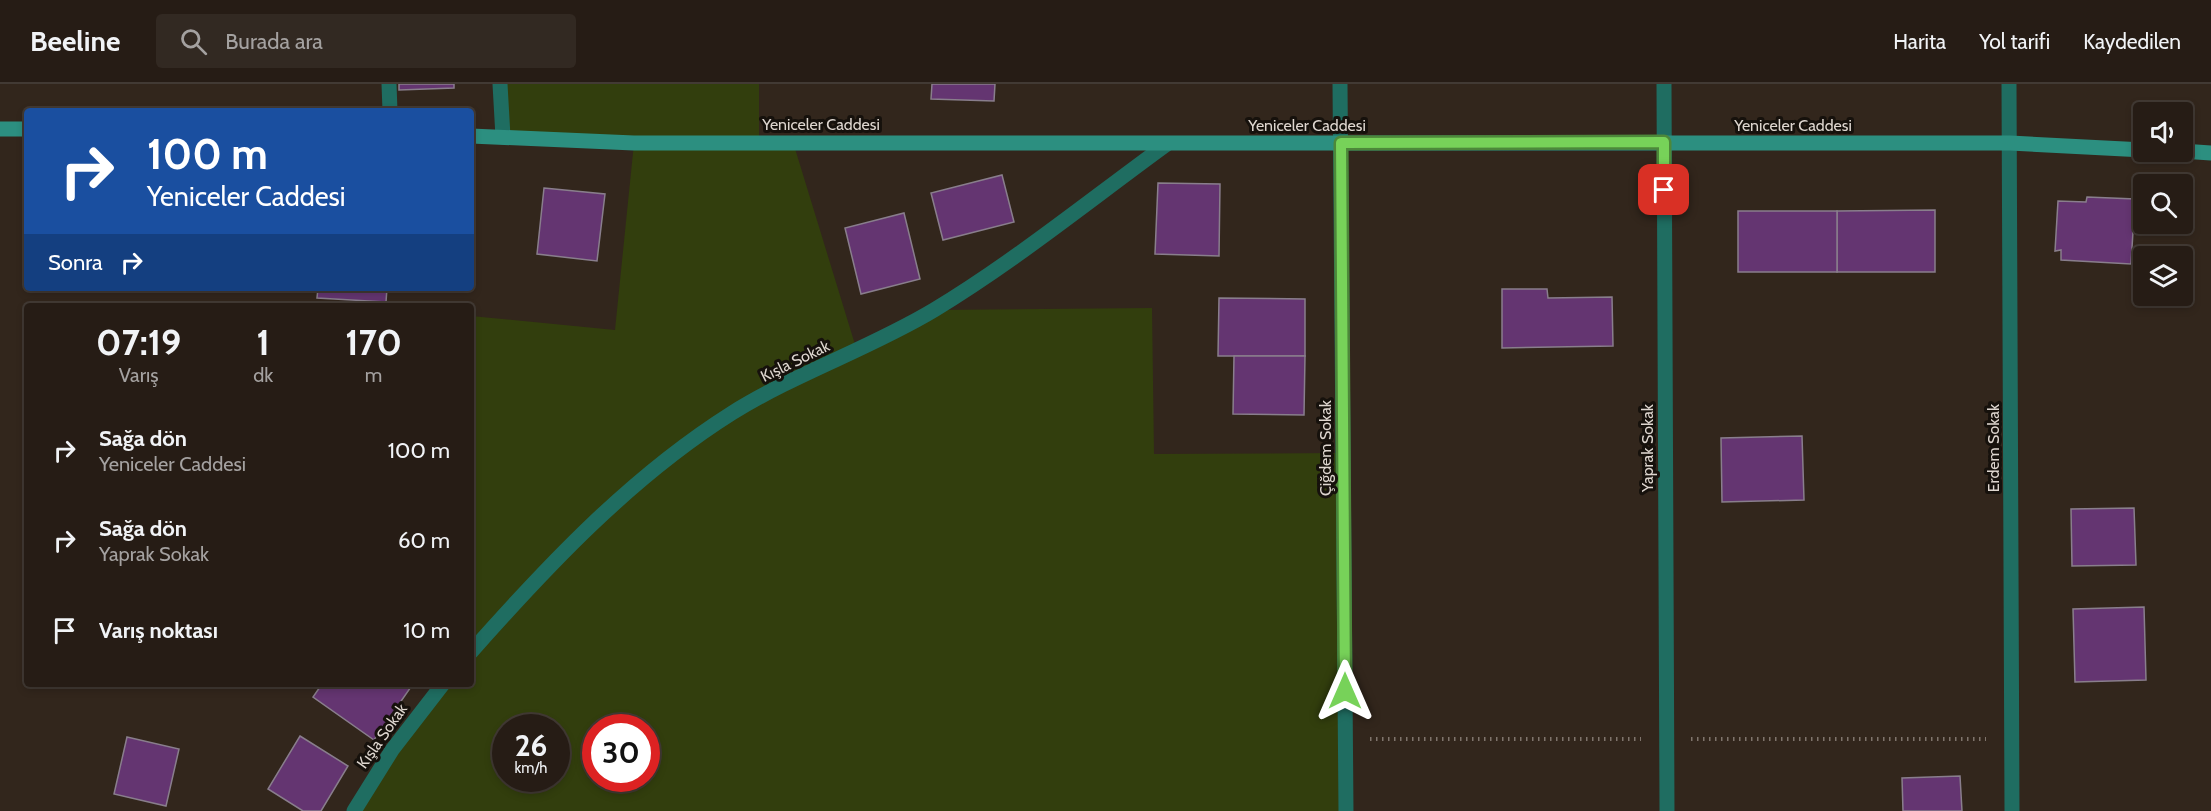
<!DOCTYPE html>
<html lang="tr">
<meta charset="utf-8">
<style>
:root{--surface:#261c15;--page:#322922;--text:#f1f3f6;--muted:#a4a1a0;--line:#423a34}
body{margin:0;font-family:Cabin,sans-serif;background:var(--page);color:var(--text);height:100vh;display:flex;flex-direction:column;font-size:22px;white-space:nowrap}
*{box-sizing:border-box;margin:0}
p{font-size:20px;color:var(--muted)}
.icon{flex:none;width:33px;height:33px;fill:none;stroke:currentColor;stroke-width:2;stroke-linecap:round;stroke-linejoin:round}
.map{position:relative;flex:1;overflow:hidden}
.drawer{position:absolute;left:24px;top:219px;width:450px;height:384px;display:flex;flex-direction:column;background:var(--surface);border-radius:6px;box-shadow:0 3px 9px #0003,0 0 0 2px var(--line)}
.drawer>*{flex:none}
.guide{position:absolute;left:24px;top:24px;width:450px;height:183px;border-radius:6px;box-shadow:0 3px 9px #0003,0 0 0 2px var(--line);background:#1a4fa0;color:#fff;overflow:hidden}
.buttons{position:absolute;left:2133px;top:18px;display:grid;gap:12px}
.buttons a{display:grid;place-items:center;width:60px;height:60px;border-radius:6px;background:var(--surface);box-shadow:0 3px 9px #0003,0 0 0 2px var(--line);font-size:30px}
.speed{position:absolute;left:492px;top:630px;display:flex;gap:12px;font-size:30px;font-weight:700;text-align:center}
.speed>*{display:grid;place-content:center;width:78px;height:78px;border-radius:50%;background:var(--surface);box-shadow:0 3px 9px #0003,0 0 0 2px var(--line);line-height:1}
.speed small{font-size:15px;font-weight:400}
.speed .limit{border:9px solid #d22;background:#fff;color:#111}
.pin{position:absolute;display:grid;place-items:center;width:51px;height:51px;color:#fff;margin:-26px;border-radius:12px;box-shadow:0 3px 9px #0006}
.me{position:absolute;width:66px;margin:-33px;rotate:0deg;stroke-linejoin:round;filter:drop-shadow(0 0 4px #0008)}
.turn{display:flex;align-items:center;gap:21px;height:126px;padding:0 24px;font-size:27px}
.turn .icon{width:78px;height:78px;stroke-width:2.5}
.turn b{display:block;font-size:42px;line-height:51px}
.then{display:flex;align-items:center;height:57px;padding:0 24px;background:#0003;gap:12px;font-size:22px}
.eta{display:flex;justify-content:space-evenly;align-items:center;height:102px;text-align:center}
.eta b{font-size:36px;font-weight:800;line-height:42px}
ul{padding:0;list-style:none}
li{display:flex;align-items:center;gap:18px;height:90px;padding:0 24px}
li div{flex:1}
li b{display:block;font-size:22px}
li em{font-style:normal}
header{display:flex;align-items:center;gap:36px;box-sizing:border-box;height:84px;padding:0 30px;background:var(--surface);border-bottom:2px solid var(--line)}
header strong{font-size:28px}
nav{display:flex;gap:33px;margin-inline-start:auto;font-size:21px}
.search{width:420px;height:54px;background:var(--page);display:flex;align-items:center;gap:15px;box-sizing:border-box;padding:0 21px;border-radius:6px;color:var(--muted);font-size:22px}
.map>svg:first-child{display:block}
.green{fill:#323e0d;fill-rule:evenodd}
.building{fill:#643571;stroke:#897e8c;stroke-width:1.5}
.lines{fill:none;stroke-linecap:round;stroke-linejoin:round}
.path{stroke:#7f746c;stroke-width:4;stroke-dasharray:1.5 4.5;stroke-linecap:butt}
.lane{stroke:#1f6d61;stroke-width:15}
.street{stroke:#1f6d61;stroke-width:15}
.secondary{stroke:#2c8f80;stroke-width:15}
.route-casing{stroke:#4d883a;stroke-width:15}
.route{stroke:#77d259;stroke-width:10}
.labels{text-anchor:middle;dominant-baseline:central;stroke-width:6;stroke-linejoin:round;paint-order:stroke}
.street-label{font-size:16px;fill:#ded6cf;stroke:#16110c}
</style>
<header>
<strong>Beeline</strong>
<div class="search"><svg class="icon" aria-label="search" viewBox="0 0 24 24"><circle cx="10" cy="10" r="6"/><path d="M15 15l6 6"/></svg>Burada ara</div>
<nav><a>Harita</a><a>Yol tarifi</a><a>Kaydedilen</a></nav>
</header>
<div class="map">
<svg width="2211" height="727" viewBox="0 0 2211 727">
<rect width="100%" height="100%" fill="#32261c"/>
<path class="green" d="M500 0H759V57L793 58 857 267 934 226 1152 224 1154 370 1343 369 1346 727H354L443 600H471V232L615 246 634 59 503 53ZM506 644H556V694H506ZM596 644H646V694H596Z"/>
<g class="building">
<polygon points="399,0 454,0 454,4 399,6"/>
<polygon points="932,0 995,0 994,17 931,15"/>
<polygon points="1002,91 1014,138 943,156 931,109"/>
<polygon points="1158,99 1220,100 1219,172 1155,170"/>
<polygon points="544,104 605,110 597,177 537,170"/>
<polygon points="2087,113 2135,115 2131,180 2061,176 2061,166 2055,167 2058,117 2086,118"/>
<polygon points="1935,126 1935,188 1837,188 1837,127"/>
<rect x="1738" y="127" width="99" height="61"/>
<polygon points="904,129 920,195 861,210 845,144"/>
<polygon points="318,204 387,204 386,218 317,214"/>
<polygon points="1502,205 1547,205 1548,214 1612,213 1613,262 1502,264"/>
<polygon points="1219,214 1305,215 1305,272 1218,272"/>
<polygon points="1234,272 1305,272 1304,331 1233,330"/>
<polygon points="1802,352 1804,416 1722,418 1721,354"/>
<polygon points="2134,424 2136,481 2072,482 2071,425"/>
<polygon points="2144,523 2146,596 2075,598 2073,525"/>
<polygon points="322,600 413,600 374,656 313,613"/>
<polygon points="300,652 348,682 321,727 303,727 268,705"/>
<polygon points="127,653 179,665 166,722 114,710"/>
<polygon points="1960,692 1962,727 1903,727 1902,694"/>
</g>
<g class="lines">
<g class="path">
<polyline points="1370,655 1641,655"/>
<polyline points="1691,655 1986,655"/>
</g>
<polyline class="lane" points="389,0 390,27"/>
<g class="street">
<polyline points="500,0 503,53"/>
<polyline points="1340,0 1346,727"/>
<polyline points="1664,0 1667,727"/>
<polyline points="2009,0 2012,727"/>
<path d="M471 568C549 480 632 392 732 329 796 289 869 265 934 226 1015 177 1090 116 1167 60"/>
<polyline points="354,727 392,666 443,600"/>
</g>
<g class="secondary">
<polyline points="0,45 27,45"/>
<polyline points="471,52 634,59 2010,59 2144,66"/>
<polyline points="2182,67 2211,69"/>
</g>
</g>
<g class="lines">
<g class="route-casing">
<polyline id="route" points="1345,607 1341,59 1664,58 1664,106"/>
</g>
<use href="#route" class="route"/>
</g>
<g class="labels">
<g class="street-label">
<text x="821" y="40">Yeniceler Caddesi</text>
<text x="1307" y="41">Yeniceler Caddesi</text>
<text x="1793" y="41">Yeniceler Caddesi</text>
<text transform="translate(795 277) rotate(-26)">Kışla Sokak</text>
<text transform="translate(1325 364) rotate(-90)">Çiğdem Sokak</text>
<text transform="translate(1647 364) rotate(-90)">Yaprak Sokak</text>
<text transform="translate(1993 364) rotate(-90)">Erdem Sokak</text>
<text transform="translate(382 652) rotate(-55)">Kışla Sokak</text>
</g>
</g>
</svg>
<div class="buttons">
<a><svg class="icon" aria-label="sound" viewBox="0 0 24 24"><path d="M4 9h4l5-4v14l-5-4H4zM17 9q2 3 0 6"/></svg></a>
<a><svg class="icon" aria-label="search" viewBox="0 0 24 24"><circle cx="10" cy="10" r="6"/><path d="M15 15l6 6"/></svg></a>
<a><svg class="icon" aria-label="layers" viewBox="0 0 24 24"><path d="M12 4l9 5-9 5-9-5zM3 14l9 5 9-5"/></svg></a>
</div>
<div class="speed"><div>26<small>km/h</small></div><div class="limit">30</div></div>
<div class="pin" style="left:1664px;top:106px;background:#d93025"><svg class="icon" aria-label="arrive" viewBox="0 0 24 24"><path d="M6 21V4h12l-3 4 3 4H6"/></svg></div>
<svg class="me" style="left:1345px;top:607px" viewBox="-20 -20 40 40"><path d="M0-17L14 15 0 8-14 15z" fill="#77d259" stroke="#fff" stroke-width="4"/></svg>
<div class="guide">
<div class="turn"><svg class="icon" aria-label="right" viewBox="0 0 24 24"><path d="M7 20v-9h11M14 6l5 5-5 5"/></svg><div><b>100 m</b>Yeniceler Caddesi</div></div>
<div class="then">Sonra<svg class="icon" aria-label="right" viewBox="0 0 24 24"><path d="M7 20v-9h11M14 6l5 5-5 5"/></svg></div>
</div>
<section class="drawer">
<div class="eta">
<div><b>07:19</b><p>Varış</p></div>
<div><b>1</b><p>dk</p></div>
<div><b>170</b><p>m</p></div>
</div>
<ul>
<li><svg class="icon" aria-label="right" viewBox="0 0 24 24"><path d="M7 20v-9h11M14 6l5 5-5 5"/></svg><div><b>Sağa dön</b><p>Yeniceler Caddesi</p></div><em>100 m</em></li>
<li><svg class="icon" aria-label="right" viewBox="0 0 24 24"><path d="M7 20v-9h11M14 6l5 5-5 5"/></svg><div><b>Sağa dön</b><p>Yaprak Sokak</p></div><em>60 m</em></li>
<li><svg class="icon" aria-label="arrive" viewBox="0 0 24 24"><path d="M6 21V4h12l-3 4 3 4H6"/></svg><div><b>Varış noktası</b></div><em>10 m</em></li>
</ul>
</section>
</div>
